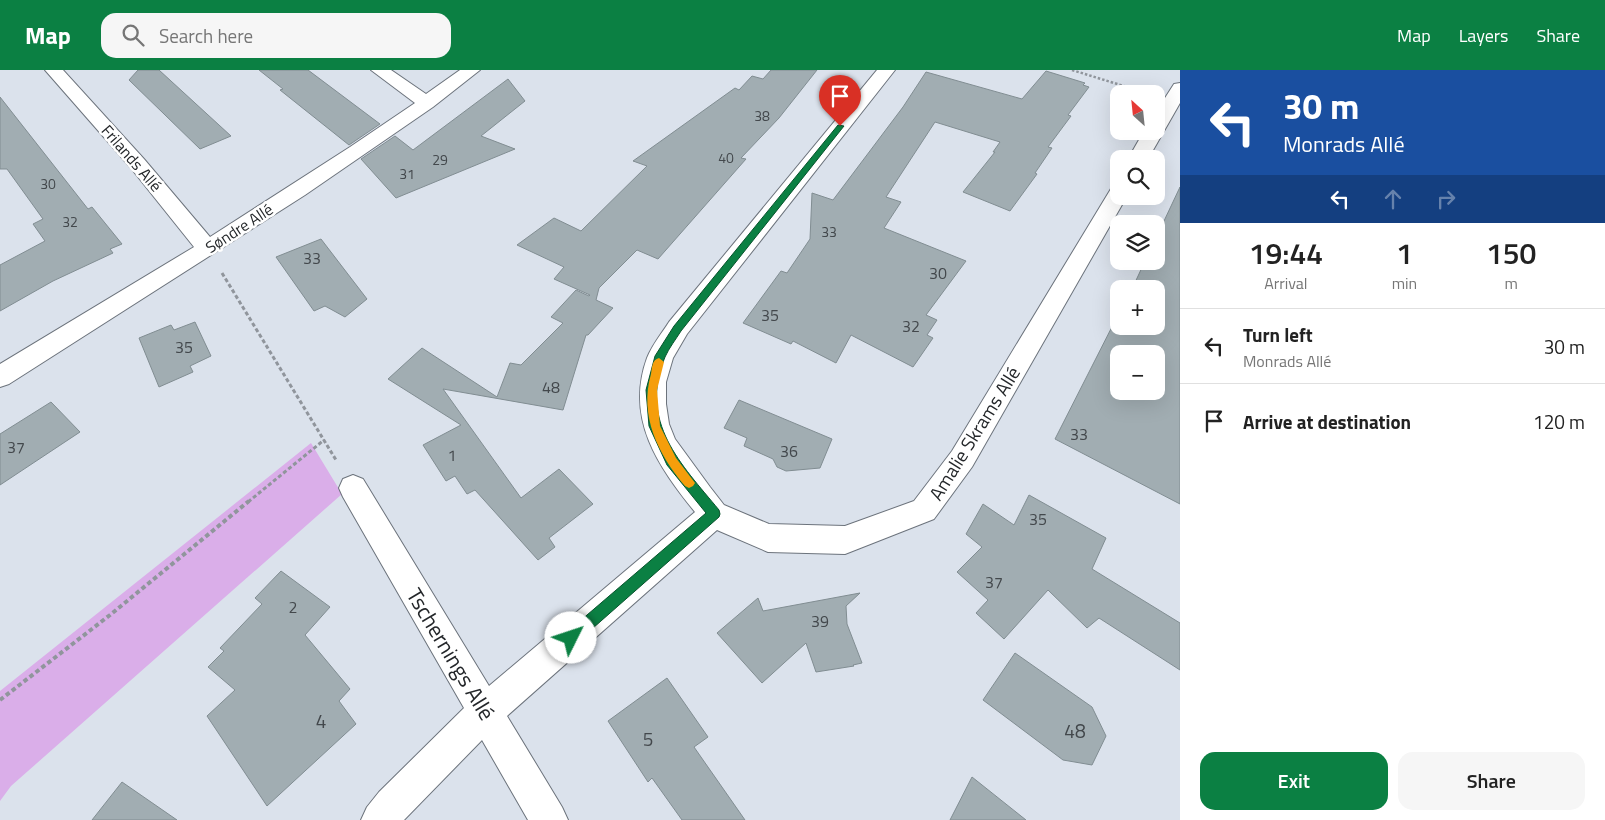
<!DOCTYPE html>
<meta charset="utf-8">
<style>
:root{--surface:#fff;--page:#f6f6f6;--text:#222;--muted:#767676;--line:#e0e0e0;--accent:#0b8043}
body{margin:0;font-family:"Titillium Web",sans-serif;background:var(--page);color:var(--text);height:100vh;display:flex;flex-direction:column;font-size:19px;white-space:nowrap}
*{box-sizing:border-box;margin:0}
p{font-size:16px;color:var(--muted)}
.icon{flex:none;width:28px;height:28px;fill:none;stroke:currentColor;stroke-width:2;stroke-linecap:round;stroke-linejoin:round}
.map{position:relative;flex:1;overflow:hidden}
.panel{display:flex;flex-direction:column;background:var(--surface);width:425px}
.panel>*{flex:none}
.hud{background:#1a4fa0;color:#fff;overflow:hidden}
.needle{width:32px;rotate:333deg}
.tools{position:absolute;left:1110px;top:15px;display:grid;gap:10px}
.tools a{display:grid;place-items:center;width:55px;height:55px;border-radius:10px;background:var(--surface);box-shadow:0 5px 20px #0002;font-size:25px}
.pin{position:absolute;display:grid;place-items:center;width:42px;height:42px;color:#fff;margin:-51px -21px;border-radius:50% 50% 50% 0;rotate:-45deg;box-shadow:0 0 5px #0007}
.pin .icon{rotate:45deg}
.me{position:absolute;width:55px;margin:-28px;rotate:49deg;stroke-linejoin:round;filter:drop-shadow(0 0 4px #0008)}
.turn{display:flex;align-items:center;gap:18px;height:105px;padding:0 20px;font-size:22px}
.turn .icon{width:65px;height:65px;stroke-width:2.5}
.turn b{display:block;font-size:35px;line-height:42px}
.lanes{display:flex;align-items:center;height:48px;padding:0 20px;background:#0003;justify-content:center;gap:25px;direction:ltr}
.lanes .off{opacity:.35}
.eta{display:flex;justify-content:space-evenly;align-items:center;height:85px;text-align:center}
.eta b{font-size:30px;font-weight:600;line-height:35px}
.primary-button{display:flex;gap:10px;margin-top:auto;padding:10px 20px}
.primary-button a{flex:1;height:58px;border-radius:15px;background:var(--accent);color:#fff;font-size:20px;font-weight:600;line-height:58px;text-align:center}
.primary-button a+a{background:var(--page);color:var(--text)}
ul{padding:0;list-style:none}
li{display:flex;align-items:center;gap:15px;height:75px;padding:0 20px;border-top:1px solid var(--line)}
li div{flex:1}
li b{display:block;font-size:19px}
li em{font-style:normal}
header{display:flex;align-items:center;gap:30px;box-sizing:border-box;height:70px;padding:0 25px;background:var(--accent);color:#fff}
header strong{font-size:24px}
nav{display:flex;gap:28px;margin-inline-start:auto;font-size:18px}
.search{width:350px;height:45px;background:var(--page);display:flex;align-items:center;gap:12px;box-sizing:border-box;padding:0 18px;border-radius:15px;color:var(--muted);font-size:19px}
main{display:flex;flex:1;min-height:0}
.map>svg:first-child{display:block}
.green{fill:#daaee9}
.building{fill:#a1adb2;stroke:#818d92;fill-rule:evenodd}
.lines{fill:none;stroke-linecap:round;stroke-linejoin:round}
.street-casing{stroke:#6c737c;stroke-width:2}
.path-far2{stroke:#90959c;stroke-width:2.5;stroke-dasharray:2.5 2;stroke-linecap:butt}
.path-far1{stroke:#90959c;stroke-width:3;stroke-dasharray:4 2.5;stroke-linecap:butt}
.path{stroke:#90959c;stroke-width:4;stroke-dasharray:4.5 3;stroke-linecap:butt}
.street{fill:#fff;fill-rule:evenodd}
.route{fill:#0b8043;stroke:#07532c}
.slow{fill:#f59e0b}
.labels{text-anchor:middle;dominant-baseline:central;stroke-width:5;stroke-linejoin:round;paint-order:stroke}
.far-number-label{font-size:14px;fill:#43484c}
.far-street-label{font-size:16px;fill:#24272a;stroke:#fff}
.number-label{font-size:16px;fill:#43484c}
.street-label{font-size:19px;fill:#24272a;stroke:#fff}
.near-number-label{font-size:19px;fill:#43484c}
.near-street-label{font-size:22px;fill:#24272a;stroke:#fff}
</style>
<header>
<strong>Map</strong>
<div class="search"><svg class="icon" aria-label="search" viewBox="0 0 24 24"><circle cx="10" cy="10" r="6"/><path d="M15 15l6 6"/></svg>Search here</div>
<nav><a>Map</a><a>Layers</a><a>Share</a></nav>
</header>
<main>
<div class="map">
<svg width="1180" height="750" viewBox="0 0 1180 750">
<rect width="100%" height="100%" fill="#dbe2ec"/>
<polygon class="green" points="311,373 342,424 11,716 0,731 0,621"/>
<g class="building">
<polygon points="138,0 159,0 231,66 200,79 129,10"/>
<polygon points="259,0 308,0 380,54 349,75 280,20 283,19"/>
<polygon points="771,0 817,0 779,48 741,88 746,89 658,189 637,180 599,218 596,230 613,238 588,265 586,265 563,340 443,319 521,428 559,399 593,434 549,468 555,477 538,490 475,420 467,424 455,406 446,411 423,375 461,355 388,309 422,278 497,327 510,293 521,295 563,253 551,247 576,220 589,226 590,225 554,209 564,197 517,175 554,148 581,161 647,96 633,91 735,18 739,20 752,6 763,9"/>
<polygon points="1046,1 1085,13 1083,15 1089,17 1068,45 1071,46 1048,77 1052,78 1035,103 1037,104 1010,141 963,122 995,82 993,82 1000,72 935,52 886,127 901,132 884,158 966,191 926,245 937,250 927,265 933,268 913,297 851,265 836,293 793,271 791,274 743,253 781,201 787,203 810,169 812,123 833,130 903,37 926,2 1022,29"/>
<polygon points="508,9 525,31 481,66 515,79 396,128 361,89 395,66 413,80"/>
<polygon points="0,27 88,139 92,137 122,174 110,179 113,183 53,211 0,241 0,195 45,171 33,154 43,149 7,99 0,99"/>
<path d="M1180 117V434L1055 369 1119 243V256H1156V219H1132L1145 191H1156V168ZM1119 284H1156V321H1119Z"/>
<polygon points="321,169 367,229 345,247 325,236 314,241 276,187"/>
<polygon points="195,252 211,286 190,296 193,302 159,317 139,268 171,255 174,260"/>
<polygon points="739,330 832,369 820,398 786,401 777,397 773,389 744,376 747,368 724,358"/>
<polygon points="51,332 80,362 0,415 0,364"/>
<polygon points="1029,425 1106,468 1092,499 1180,553 1180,600 1099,548 1087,558 1048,520 1004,569 976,543 988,530 957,502 982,477 966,464 983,434 1014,455"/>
<polygon points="281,501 330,537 305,565 350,619 339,631 356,654 267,736 207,646 235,620 208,597 224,581 220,578 262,534 255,528"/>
<polygon points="860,523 846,536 847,554 862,593 853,595 854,596 816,602 806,573 762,613 717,563 758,528 763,541"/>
<polygon points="1015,583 1092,637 1106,666 1092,695 1063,690 983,630"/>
<polygon points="667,608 708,667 694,677 745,750 682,750 652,708 648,712 608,651"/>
<polygon points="972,707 1026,750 950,750"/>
<polygon points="122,712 177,750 92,750"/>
</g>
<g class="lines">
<g class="street-casing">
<g id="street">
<polygon points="45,0 63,0 144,89 210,167 350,77 415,33 371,0 391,0 426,24 460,0 480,0 433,37 305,125 9,314 0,317 0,294 194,177 130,97"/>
<path d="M877 0H895L687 264 673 288 666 312V334L669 354 675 369 710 417 724 435 769 454 845 456 914 431 952 381 1109 122 1112 117 1119 116V126H1127L972 397 934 449 845 484 768 482 717 460 507 646 562 737 568 750H528L482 670 404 750H361L367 737 379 722 464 638 343 427 339 418 343 409 353 405 363 409 489 616 695 442C658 396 625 349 647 288 652 275 662 263 669 252Z"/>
<polygon points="1180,13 1180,33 1148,89 1128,89 1144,61 1156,61 1156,42 1174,14"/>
</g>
</g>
<polyline class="path-far2" points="1072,0 1143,22"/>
<g class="path-far1">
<polyline points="222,203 336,390"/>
<polyline points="248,432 324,370"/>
</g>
<polyline class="path" points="0,630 110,545 249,431"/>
<use href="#street" class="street"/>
</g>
<path class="route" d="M838 55 844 56 681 261C676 269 669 278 665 287 638 352 681 394 719 440L720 444 719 447 576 573 571 575 566 573 564 568 566 563 706 443 667 395 649 356 646 320 655 286 674 256Z"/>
<path class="slow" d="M659 288 664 292 657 320 660 356 676 388 695 413 693 416 689 418 685 416C658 384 639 346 651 304 652 297 652 290 659 288Z"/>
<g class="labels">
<g class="far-number-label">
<text x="762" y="45">38</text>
<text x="726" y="87">40</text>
<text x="440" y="89">29</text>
<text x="407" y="103">31</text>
<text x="48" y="113">30</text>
<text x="70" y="151">32</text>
<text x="829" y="161">33</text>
</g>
<g class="far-street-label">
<text transform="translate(132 88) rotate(49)">Frilands Allé</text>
<text transform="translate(239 158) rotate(-33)">Søndre Allé</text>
</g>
<g class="number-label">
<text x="312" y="188">33</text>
<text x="938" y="203">30</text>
<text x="770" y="245">35</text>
<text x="911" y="256">32</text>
<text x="184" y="277">35</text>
<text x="551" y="317">48</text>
<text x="1079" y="364">33</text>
<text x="16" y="377">37</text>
<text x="789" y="381">36</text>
<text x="452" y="385">1</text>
<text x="1038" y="449">35</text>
<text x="994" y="512">37</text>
<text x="293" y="537">2</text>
<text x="820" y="551">39</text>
</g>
<g class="street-label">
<text transform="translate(974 363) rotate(-58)">Amalie Skrams Allé</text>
</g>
<g class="near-number-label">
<text x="321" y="650">4</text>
<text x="1075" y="660">48</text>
<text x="648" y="668">5</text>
</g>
<g class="near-street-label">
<text transform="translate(451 584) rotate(59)">Tschernings Allé</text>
</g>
</g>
</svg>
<div class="tools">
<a><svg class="needle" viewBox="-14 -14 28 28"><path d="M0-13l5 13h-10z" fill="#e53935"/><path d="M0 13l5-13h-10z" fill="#767676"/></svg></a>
<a><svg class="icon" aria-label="search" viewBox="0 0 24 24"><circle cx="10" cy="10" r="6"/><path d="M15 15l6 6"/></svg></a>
<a><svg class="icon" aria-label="layers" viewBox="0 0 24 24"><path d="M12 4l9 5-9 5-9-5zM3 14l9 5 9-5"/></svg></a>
<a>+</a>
<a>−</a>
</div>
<div class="pin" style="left:840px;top:56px;background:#d93025"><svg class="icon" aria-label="arrive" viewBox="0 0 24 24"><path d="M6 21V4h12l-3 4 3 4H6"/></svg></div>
<svg class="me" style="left:571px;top:568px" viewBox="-20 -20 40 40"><circle r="19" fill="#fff"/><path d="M0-13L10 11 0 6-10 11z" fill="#0b8043"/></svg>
</div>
<section class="panel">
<div class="hud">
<div class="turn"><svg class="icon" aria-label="left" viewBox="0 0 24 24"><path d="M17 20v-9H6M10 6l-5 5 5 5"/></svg><div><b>30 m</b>Monrads Allé</div></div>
<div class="lanes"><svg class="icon" aria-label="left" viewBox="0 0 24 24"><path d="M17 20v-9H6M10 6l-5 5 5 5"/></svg><svg class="icon off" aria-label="ahead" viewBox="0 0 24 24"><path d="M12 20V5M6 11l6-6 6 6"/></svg><svg class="icon off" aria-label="right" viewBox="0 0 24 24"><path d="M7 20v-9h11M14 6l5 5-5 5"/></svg></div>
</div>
<div class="eta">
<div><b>19:44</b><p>Arrival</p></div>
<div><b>1</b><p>min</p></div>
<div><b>150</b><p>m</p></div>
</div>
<ul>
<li><svg class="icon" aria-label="left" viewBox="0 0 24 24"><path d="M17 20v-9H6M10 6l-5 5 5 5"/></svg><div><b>Turn left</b><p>Monrads Allé</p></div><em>30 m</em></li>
<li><svg class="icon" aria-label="arrive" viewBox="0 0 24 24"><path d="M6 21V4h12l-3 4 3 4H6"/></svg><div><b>Arrive at destination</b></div><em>120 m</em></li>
</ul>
<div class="primary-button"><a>Exit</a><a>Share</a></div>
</section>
</main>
